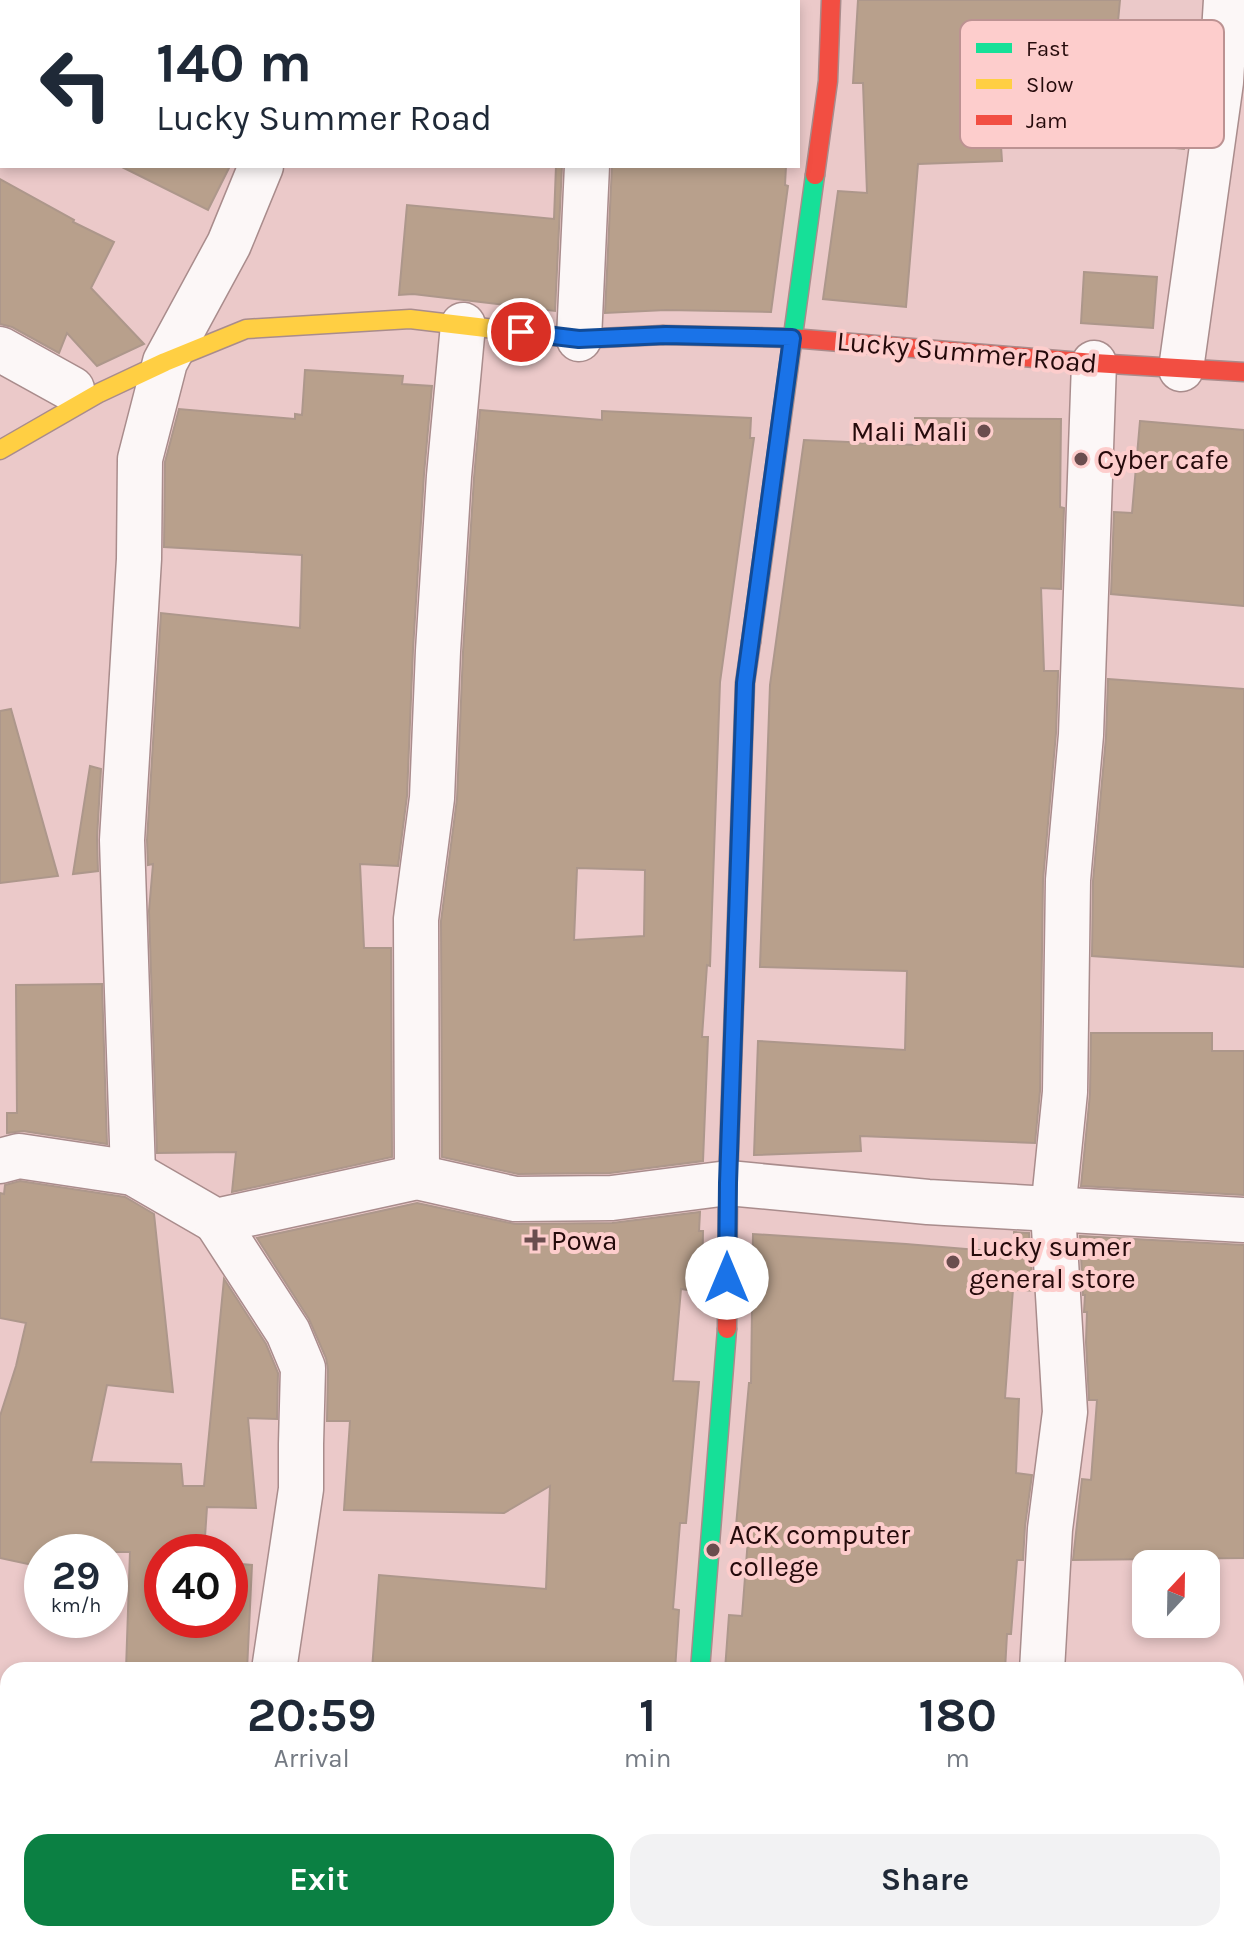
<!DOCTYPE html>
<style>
:root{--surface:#fff;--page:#f2f2f3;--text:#1f2937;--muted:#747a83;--accent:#0b8043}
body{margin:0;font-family:Karla,sans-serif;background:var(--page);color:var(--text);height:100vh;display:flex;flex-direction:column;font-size:30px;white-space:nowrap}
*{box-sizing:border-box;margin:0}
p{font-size:26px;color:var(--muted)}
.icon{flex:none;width:44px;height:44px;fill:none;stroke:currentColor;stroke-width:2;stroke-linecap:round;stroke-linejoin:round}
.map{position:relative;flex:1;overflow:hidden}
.sheet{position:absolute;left:0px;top:1662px;width:1244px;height:280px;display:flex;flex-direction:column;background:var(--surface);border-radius:24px 24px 0 0;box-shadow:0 4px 12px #0003}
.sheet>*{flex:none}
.banner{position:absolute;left:0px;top:0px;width:800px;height:168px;box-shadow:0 4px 12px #0003;background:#fff;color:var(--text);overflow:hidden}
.needle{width:52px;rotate:22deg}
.buttons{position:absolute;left:1132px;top:1550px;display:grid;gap:16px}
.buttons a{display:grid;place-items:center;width:88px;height:88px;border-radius:16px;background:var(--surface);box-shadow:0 4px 12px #0003;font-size:40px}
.speed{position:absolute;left:24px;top:1534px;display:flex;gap:16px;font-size:40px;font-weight:700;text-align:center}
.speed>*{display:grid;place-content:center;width:104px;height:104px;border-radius:50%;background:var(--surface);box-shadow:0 4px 12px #0003;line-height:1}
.speed small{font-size:20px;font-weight:400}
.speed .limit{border:12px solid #d22;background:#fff;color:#111}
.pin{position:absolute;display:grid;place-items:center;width:68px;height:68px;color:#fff;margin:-34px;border:4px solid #fff;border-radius:50%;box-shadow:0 2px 8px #0007}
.me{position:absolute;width:88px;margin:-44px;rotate:0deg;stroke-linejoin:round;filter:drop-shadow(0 0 6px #0008)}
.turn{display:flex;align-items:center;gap:28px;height:168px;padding:0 24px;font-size:36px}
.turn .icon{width:104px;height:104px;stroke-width:2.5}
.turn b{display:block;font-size:56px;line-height:68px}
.eta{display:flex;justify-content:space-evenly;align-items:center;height:136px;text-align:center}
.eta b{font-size:48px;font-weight:700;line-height:56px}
.cta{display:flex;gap:16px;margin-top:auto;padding:16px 24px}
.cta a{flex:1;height:92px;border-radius:24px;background:var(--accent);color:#fff;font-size:32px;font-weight:700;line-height:92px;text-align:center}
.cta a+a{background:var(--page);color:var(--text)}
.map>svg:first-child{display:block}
.building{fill:#b8a08c;stroke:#ad978b;stroke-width:2;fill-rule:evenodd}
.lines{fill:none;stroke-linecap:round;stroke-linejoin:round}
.street-casing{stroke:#a98c8c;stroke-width:47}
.fast-casing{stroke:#a98c8c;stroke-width:21}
.slow-casing{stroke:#a98c8c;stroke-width:21}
.jam-casing{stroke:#a98c8c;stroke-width:21}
.street{stroke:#fcf7f7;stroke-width:44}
.fast{stroke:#16e098;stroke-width:18}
.slow{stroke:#ffcf43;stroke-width:18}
.jam{stroke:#f24e42;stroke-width:18}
.route-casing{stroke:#114b97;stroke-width:20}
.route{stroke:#1a73e8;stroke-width:14}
.poi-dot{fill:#6a4d4e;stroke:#fdcdcc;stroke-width:3}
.labels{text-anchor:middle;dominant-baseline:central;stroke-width:8;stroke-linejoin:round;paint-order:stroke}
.street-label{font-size:28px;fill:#250a0b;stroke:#fdcdcc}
.poi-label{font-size:28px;fill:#250a0b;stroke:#fdcdcc;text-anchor:start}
.key{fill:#fdcdcc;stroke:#bc9292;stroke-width:2}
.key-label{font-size:22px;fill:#250a0b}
</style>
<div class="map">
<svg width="1244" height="1942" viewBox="0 0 1244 1942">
<rect width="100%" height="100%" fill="#ebc9c9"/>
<g class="building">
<polygon points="858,0 1120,0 1114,64 1192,72 1184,149 1000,131 1002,161 918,164 906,307 823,299 838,191 867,193 863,83 853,83"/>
<polygon points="120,166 230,166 208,210"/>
<polygon points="556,166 562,166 555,311 413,294 399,295 407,205 554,219"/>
<polygon points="612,166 786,166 785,185 788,186 771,312 666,310 605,313"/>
<polygon points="0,179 74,220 73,222 114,242 91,288 144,344 97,366 67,333 59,353 12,327 0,324"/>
<polygon points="1084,272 1157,277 1153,328 1081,323"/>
<polygon points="305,370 403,376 402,384 432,386 424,474 413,649 407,796 398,866 360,864 364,948 391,948 392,1157 232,1192 236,1152 157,1153 149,911 153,864 148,865 147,840 161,613 300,628 302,555 164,547 165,462 179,409 295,419 295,414 302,415"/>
<path d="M480 410 602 420V411L751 418 750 438H754L720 682 710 966 707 965 702 1037H708L703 1161 610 1173 518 1174 442 1157 441 921 457 799 463 652 474 478ZM577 868 645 870 644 936 574 940Z"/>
<polygon points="915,418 1061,419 1060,507 1064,508 1061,589 1041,588 1044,671 1058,671 1058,676 1056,733 1043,880 1040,1091 1035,1143 860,1136 861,1151 754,1155 758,1041 905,1050 907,971 760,967 770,685 804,440 915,445"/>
<polygon points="1140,421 1244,430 1244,606 1111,594 1114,512 1132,513"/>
<polygon points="1108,679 1244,689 1244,967 1092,956 1093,881 1106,737"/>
<polygon points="11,709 58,876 0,883 0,711"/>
<polygon points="90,766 101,769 97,838 98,871 73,874"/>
<polygon points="102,984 107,1144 23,1131 7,1133 7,1113 17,1113 16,985"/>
<polygon points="1091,1033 1212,1033 1212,1051 1244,1051 1244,1195 1081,1186 1090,1094"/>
<polygon points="20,1181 125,1197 154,1214 173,1392 107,1385 91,1462 181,1464 183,1486 204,1486 224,1279 266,1344 278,1373 277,1419 248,1418 256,1508 207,1507 204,1552 162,1552 162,1620 230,1620 230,1563 252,1565 247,1670 126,1670 130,1552 42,1552 42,1567 0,1558 0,1416 16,1366 26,1323 0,1318 0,1193 4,1194 5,1185"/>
<polygon points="417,1203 515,1224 612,1223 700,1212 699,1231 703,1231 702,1292 681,1289 673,1381 699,1382 686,1523 680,1523 673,1609 679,1610 675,1670 372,1670 379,1575 546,1589 550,1486 504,1513 344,1510 350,1421 327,1421 328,1369 326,1358 309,1319 257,1238"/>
<polygon points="1014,1232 1029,1233 1033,1291 1013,1289 1005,1398 1019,1399 1016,1473 1032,1475 1025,1526 1023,1560 1017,1560 1011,1634 1007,1634 1005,1670 907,1670 863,1667 863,1670 725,1670 729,1615 742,1616 749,1526 736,1526 749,1383 751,1383 753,1234 906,1244 1014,1253"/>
<polygon points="1080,1236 1244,1245 1244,1558 1073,1560 1082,1479 1091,1480 1097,1400 1089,1400 1086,1342 1087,1312 1084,1312 1085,1295 1083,1295"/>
</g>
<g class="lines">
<g class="street-casing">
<g id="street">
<polyline points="312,2 313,0"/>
<polyline points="599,2 599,0"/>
<polyline points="579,339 587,166"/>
<polyline points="0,349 72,389"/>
<polyline points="1181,369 1221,82 1226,0"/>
<polyline points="0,1161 19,1156 133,1173 216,1221 417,1177 515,1199 612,1198 728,1183 928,1202 1244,1220"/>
<polyline points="133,1173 122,840 139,559 140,459 165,362 229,244 261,166"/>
<polyline points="417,1177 416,919 432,798 438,651 449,476 463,325"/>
<polyline points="216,1221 288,1332 303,1368 301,1444 301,1489 274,1670"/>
<polyline points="1042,1670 1050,1529 1065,1412 1053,1211 1065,1092 1068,880 1081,735 1094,363"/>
<polyline points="0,1846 8,1850"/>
<polyline points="219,1934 240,1942"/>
<polyline points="275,1934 288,1942"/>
<polyline points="1033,1934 1034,1942"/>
<polyline points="684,1942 684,1934"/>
</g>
</g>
<g class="fast-casing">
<g id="fast">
<polyline points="751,642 815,175"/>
<polyline points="700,1670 727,1329"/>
</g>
</g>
<g class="slow-casing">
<polyline id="slow" points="0,450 99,393 165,362 246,329 410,319 579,339 663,335"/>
</g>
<g class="jam-casing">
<g id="jam">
<polyline points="815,175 828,81 831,0"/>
<polyline points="663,335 792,338 1094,363 1244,372"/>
<polyline points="727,1329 728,1183 745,683 751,642"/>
</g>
</g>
<use href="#street" class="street"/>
<use href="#fast" class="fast"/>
<use href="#slow" class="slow"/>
<use href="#jam" class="jam"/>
</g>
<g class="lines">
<g class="route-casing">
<polyline id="route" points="521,332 579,339 666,335 792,338 745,683 728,1183 727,1278"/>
</g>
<use href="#route" class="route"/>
</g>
<g class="poi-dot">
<circle cx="984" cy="431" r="8"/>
<circle cx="1081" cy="459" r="8"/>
<path d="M531 1228h8v8h8v8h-8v8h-8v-8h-8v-8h8z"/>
<circle cx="953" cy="1262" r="8"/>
<circle cx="713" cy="1550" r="8"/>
</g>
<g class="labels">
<g class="street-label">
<text transform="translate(967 352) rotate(5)">Lucky Summer Road</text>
</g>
<g class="poi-label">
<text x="968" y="431" text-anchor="end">Mali Mali</text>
<text x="1097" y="459">Cyber cafe</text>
<text x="551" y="1240">Powa</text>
<text x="969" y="1246">Lucky sumer<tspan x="969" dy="32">general store</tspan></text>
<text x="729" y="1534">ACK computer<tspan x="729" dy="32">college</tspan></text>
</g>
</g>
<rect x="960" y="20" width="264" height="128" rx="12" class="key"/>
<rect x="976" y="43" width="36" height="10" fill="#16e098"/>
<rect x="976" y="79" width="36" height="10" fill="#ffcf43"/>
<rect x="976" y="115" width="36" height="10" fill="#f24e42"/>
<g class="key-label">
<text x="1026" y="56">Fast</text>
<text x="1026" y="92">Slow</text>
<text x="1026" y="128">Jam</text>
</g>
</svg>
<div class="buttons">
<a><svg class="needle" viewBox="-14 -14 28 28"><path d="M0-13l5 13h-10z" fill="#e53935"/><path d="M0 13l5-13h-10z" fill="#747a83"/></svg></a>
</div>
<div class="speed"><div>29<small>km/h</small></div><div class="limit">40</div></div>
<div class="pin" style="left:521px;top:332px;background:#d93025"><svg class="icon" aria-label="arrive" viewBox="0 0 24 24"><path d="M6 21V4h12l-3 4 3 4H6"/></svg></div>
<svg class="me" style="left:727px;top:1278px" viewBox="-20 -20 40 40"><circle r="19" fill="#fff"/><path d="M0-13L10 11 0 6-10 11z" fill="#1a73e8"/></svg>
<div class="banner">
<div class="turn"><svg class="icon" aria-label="left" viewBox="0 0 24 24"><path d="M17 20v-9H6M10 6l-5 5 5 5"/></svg><div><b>140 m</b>Lucky Summer Road</div></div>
</div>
<section class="sheet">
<div class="eta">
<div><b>20:59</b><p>Arrival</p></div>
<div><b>1</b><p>min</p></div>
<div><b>180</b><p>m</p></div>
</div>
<div class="cta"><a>Exit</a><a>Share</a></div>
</section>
</div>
